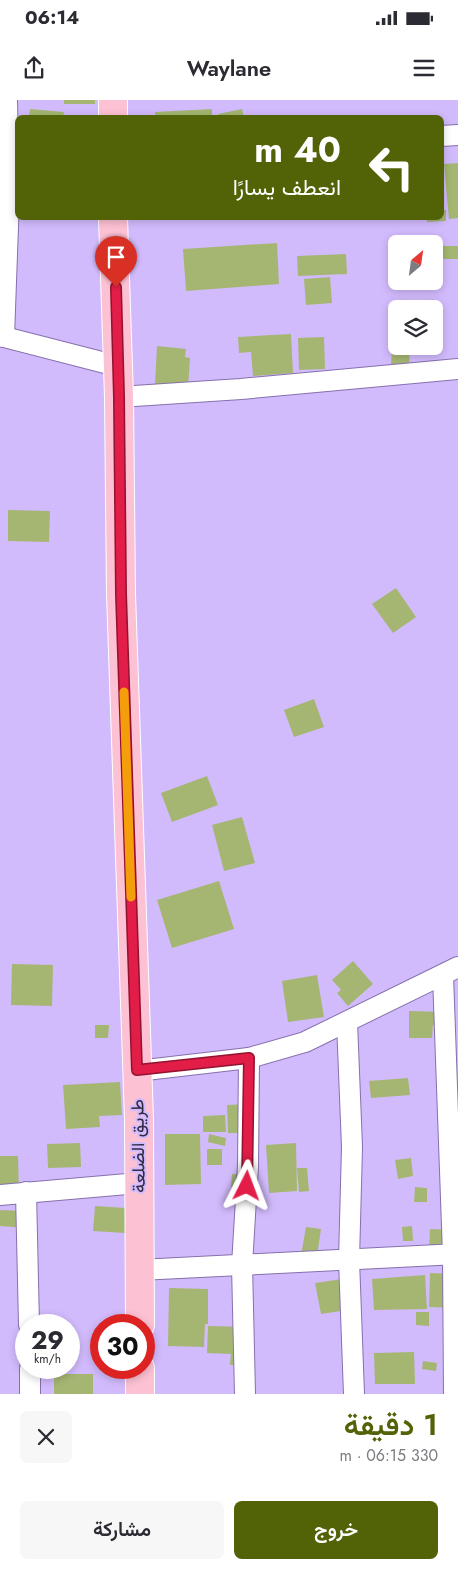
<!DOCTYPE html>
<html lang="ar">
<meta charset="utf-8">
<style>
:root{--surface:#fff;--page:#f7f7f7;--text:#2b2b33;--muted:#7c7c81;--accent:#526206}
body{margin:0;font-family:Jost,Vazirmatn,sans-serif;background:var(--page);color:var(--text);direction:rtl;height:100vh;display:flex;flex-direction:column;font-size:19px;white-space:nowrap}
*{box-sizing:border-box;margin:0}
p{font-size:16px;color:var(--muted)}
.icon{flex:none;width:28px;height:28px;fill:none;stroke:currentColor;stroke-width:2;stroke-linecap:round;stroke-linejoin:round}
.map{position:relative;height:1294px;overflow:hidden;direction:ltr}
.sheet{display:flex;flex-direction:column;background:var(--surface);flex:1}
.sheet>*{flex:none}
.banner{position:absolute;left:15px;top:15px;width:429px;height:105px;border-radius:8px;box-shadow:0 2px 8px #0003;direction:rtl;background:#526206;color:#fff;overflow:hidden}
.needle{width:32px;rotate:29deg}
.buttons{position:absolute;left:388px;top:135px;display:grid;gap:10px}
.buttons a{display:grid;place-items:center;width:55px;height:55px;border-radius:8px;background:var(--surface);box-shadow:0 2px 8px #0003;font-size:25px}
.speed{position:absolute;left:15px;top:1214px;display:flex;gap:10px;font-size:25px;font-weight:700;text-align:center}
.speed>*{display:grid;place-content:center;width:65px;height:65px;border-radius:50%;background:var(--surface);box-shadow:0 2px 8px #0003;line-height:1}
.speed small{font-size:12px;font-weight:400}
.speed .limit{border:8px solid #d22;background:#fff;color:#111}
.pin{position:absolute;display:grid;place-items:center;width:42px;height:42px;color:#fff;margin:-51px -21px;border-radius:50% 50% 50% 0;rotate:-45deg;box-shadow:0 0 5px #0007}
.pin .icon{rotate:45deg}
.me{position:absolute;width:55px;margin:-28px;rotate:3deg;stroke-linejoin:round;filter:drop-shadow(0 0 4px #0008)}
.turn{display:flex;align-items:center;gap:18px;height:105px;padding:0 20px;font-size:22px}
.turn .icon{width:65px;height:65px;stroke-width:2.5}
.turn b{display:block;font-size:35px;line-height:42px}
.round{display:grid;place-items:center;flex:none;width:52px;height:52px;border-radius:8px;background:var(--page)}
.headline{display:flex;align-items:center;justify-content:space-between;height:85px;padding:0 20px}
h1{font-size:30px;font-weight:600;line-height:38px;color:var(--accent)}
.cta{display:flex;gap:10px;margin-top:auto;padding:10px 20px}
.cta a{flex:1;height:58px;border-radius:8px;background:var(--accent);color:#fff;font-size:20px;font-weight:600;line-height:58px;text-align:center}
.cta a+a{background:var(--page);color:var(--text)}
.status{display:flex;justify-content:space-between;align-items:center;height:35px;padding:0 25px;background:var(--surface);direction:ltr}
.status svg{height:14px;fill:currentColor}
header{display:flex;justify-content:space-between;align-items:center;height:65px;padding:0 20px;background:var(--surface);font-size:22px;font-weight:600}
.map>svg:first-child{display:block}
.building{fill:#a5b672}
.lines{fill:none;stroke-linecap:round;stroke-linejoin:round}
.street-casing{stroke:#8670ad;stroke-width:22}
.primary-casing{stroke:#fff;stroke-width:30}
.street{stroke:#fff;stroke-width:20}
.primary{stroke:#fdc1d4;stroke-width:28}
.route-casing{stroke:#92132f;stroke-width:12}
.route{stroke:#e11d48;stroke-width:9}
.slow{stroke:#f59e0b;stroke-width:9}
.labels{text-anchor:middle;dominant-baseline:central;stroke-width:4;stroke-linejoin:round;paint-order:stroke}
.street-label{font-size:18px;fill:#322943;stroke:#d2bbfd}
</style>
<div class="status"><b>06:14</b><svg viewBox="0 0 49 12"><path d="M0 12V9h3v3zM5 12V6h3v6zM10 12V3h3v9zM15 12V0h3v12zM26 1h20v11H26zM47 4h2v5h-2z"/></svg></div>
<header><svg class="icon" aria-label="menu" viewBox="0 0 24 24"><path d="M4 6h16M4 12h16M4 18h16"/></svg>Waylane<svg class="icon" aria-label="share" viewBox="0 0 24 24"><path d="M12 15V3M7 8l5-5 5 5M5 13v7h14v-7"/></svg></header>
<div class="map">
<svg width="458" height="1294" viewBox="0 0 458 1294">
<rect width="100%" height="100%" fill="#d2bbfd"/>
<g class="building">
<rect x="64" y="0" width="31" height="4"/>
<polygon points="30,9 64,12 63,18 29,18"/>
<polygon points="212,9 212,18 155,18 155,12"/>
<polygon points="242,9 244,18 219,18 218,14"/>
<polygon points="458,63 458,118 449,119 444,64"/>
<polygon points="441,110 446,110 446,121 427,122 427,118 441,118"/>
<polygon points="277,143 279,184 186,191 183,149"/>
<rect x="434" y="146" width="24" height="13"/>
<polygon points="346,154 347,174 298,176 297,156"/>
<polygon points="330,177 332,203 306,205 304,179"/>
<polygon points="393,226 396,226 396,246 410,246 409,267 391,266"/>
<polygon points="291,234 293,273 253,276 251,252 239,253 238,237"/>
<polygon points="324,237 325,269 299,270 298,238"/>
<polygon points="157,246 186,249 185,257 190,258 188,288 155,285"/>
<polygon points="8,410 50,411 49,442 8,441"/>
<polygon points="396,488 416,517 393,533 372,504"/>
<polygon points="314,599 324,627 294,637 284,610"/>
<polygon points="207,676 218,705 172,722 161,693"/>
<polygon points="242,717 255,763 224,771 212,725"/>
<polygon points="219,781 234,829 172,848 157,800"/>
<polygon points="353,861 373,884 348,906 337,893 341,890 332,880"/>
<polygon points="12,864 53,865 52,906 11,905"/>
<polygon points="317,875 324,917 288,922 282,881"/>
<polygon points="409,911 446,912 446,925 433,925 432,938 409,938"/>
<polygon points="95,925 109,925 108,938 95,938"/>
<polygon points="408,978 410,995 371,998 369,981"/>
<polygon points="120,982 122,1015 99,1016 100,1027 66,1029 63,985"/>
<polygon points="247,1004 248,1033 228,1033 227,1005"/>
<polygon points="225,1015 226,1032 203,1032 203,1016"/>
<polygon points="165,1034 200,1034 201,1084 165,1085"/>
<polygon points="209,1034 226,1038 225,1046 208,1042"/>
<polygon points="80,1043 81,1067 48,1068 47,1044"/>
<polygon points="296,1043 297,1091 269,1093 266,1045"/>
<rect x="207" y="1049" width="15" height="16"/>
<polygon points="0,1056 18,1056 19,1094 0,1094"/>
<polygon points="411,1058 413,1076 398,1079 395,1060"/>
<polygon points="297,1068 307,1068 309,1091 299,1092"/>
<polygon points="232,1074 245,1075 244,1088 231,1087"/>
<polygon points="415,1087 427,1088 427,1102 414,1102"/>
<polygon points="95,1106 126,1108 125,1133 93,1131"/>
<polygon points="0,1110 26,1111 26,1128 0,1126"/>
<polygon points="412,1126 413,1141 403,1141 402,1127"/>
<polygon points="306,1127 321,1129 316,1163 300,1161"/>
<polygon points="430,1129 454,1130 453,1154 429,1153"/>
<polygon points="430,1173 456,1174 454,1208 429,1207"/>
<polygon points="425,1175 427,1209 374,1210 372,1179"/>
<polygon points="349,1178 354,1209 321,1214 315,1183"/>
<polygon points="169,1188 208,1189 208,1224 205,1224 204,1247 168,1246"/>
<polygon points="416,1212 429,1212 429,1226 416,1225"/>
<polygon points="208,1226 248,1227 248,1265 230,1265 231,1254 207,1253"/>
<polygon points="414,1252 415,1284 375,1284 374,1253"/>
<polygon points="423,1261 437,1263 436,1271 422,1269"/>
<rect x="54" y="1274" width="39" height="20"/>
</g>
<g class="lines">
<g class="street-casing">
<g id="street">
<polyline points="441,36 458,35"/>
<polyline points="0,236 117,266"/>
<polyline points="4,237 9,99 7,0"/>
<polyline points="119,297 241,289 458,269"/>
<polyline points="443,875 453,1154 454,1294"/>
<polyline points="347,922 352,1047 349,1160 354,1294"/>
<polyline points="137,971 249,958 305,942 458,867"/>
<polyline points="26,1092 29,1225"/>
<polyline points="0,1095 139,1083"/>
<polyline points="139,1170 458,1154"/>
<polyline points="30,1268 30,1294"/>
<polyline points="245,1294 242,1165 248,1066 249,958"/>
</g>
</g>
<g class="primary-casing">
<g id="primary">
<polyline points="113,0 113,18"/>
<polyline points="113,118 119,297 121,494 139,1019 140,1225"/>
<polyline points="140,1268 140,1294"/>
</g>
</g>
<use href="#street" class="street"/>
<use href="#primary" class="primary"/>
</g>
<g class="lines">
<g class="route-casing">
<polyline id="route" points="116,187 119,297 121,494 137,970 249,958 247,1086"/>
</g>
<use href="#route" class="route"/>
<polyline class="slow" points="124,592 131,797"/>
</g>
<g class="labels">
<g class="street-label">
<text transform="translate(138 1046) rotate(-91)">طريق الضلعة</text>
</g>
</g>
</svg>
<div class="buttons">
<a><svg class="needle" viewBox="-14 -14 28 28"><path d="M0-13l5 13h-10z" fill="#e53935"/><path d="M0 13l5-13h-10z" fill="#7c7c81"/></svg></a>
<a><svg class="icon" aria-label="layers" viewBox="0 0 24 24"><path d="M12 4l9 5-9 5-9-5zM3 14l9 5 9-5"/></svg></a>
</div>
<div class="speed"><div>29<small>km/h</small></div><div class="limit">30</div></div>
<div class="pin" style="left:116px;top:187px;background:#d93025"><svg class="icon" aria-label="arrive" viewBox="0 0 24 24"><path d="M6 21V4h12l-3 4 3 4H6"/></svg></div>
<svg class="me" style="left:247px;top:1086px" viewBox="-20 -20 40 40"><path d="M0-17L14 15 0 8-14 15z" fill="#e11d48" stroke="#fff" stroke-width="4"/></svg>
<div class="banner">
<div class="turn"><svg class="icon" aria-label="left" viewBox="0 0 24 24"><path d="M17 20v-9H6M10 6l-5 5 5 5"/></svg><div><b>40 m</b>انعطف يسارًا</div></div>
</div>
</div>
<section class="sheet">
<div class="headline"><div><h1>1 دقيقة</h1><p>330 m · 06:15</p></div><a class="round"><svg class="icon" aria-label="close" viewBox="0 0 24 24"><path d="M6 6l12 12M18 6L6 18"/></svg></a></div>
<div class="cta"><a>خروج</a><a>مشاركة</a></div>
</section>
